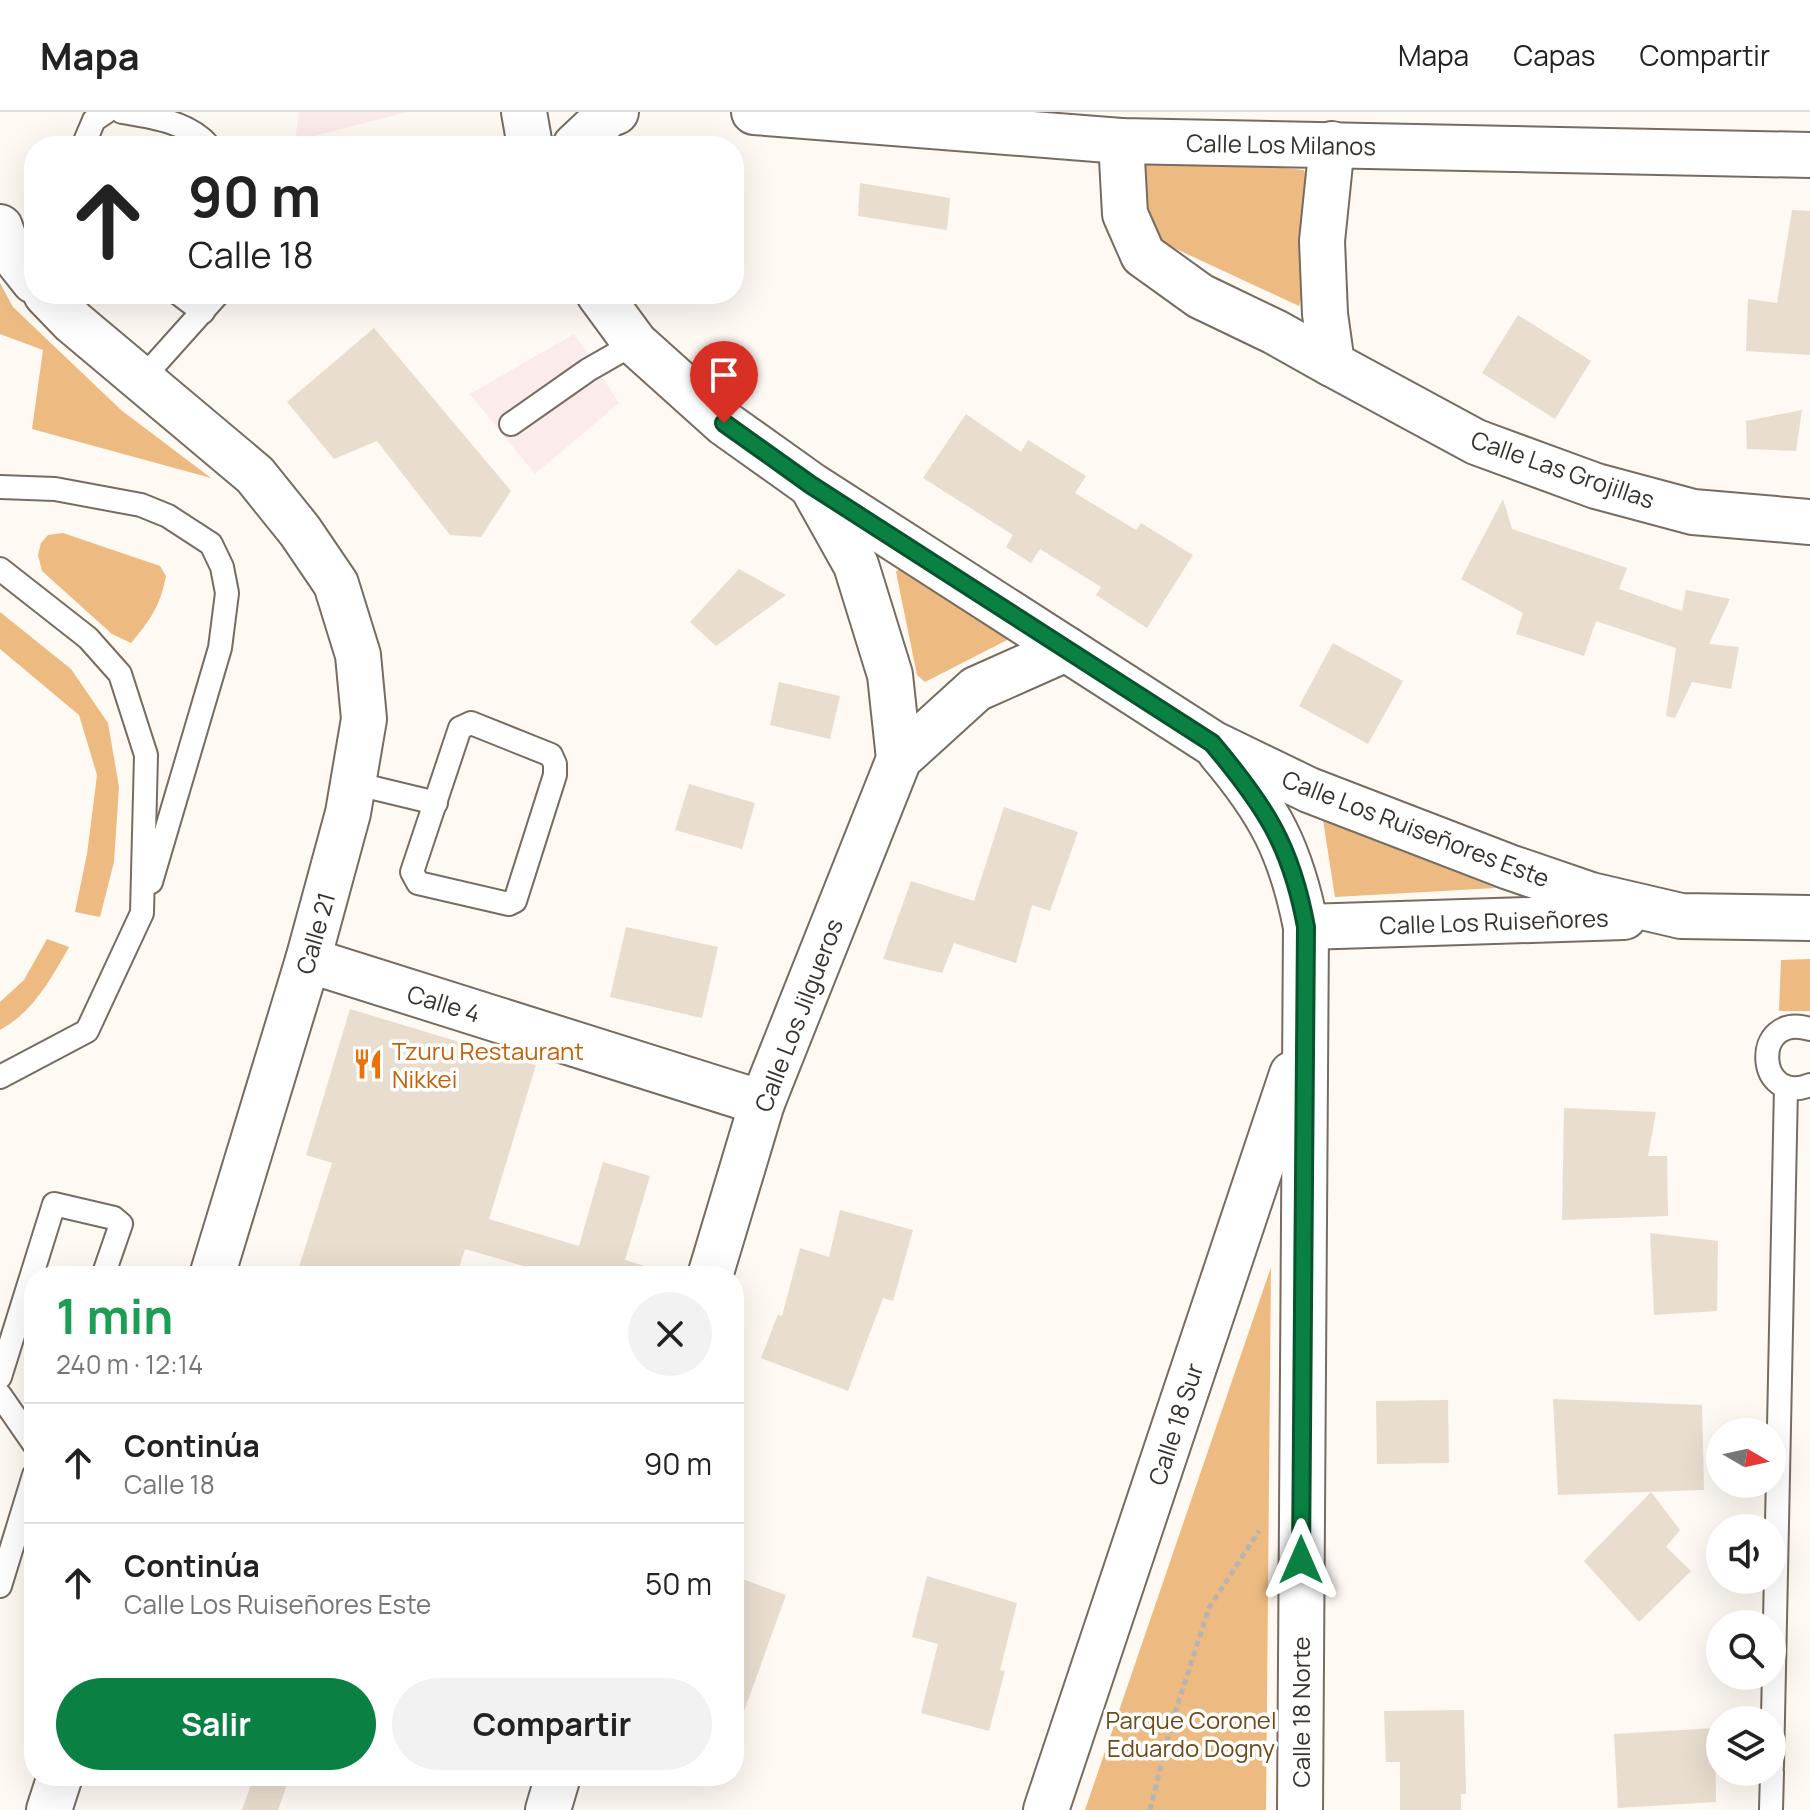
<!DOCTYPE html>
<html lang="es">
<meta charset="utf-8">
<style>
:root{--surface:#fff;--page:#f2f2f2;--text:#222;--muted:#767676;--line:#e0e0e0;--accent:#0b8043}
body{margin:0;font-family:Manrope,sans-serif;background:var(--page);color:var(--text);height:100vh;display:flex;flex-direction:column;font-size:30px;white-space:nowrap}
*{box-sizing:border-box;margin:0}
p{font-size:26px;color:var(--muted)}
.icon{flex:none;width:44px;height:44px;fill:none;stroke:currentColor;stroke-width:2;stroke-linecap:round;stroke-linejoin:round}
.map{position:relative;flex:1;overflow:hidden}
.sheet{position:absolute;left:24px;top:1154px;width:720px;height:520px;display:flex;flex-direction:column;background:var(--surface);border-radius:32px;box-shadow:0 8px 32px #0002}
.sheet>*{flex:none}
.banner{position:absolute;left:24px;top:24px;width:720px;height:168px;border-radius:32px;box-shadow:0 8px 32px #0002;background:#fff;color:var(--text);overflow:hidden}
.needle{width:52px;rotate:99deg}
.fabs{position:absolute;left:1706px;top:1306px;display:grid;gap:16px}
.fabs a{display:grid;place-items:center;width:80px;height:80px;border-radius:50%;background:var(--surface);box-shadow:0 8px 32px #0002;font-size:40px}
.pin{position:absolute;display:grid;place-items:center;width:68px;height:68px;color:#fff;margin:-82px -34px;border-radius:50% 50% 50% 0;rotate:-45deg;box-shadow:0 0 8px #0007}
.pin .icon{rotate:45deg}
.me{position:absolute;width:88px;margin:-44px;rotate:0deg;stroke-linejoin:round;filter:drop-shadow(0 0 6px #0008)}
.turn{display:flex;align-items:center;gap:28px;height:168px;padding:0 32px;font-size:36px}
.turn .icon{width:104px;height:104px;stroke-width:2.5}
.turn b{display:block;font-size:56px;line-height:68px}
.round{display:grid;place-items:center;flex:none;width:84px;height:84px;border-radius:42px;background:var(--page)}
.overview{display:flex;align-items:center;justify-content:space-between;height:136px;padding:0 32px}
h1{font-size:48px;font-weight:700;line-height:60px;color:#1e9e55}
.button{display:flex;gap:16px;margin-top:auto;padding:16px 32px}
.button a{flex:1;height:92px;border-radius:48px;background:var(--accent);color:#fff;font-size:32px;font-weight:700;line-height:92px;text-align:center}
.button a+a{background:var(--page);color:var(--text)}
ul{padding:0;list-style:none}
li{display:flex;align-items:center;gap:24px;height:120px;padding:0 32px;border-top:2px solid var(--line)}
li div{flex:1}
li b{display:block;font-size:30px}
li em{font-style:normal}
header{display:flex;align-items:center;gap:48px;box-sizing:border-box;height:112px;padding:0 40px;background:var(--surface);border-bottom:2px solid var(--line)}
header strong{font-size:38px}
nav{display:flex;gap:44px;margin-inline-start:auto;font-size:28px}
.map>svg:first-child{display:block}
.industrial{fill:#fcebeb}
.green{fill:#edbb81}
.building{fill:#e9ddcf}
.lines{fill:none;stroke-linecap:round;stroke-linejoin:round}
.service-casing{stroke:#776c61;stroke-width:26}
.minor-casing{stroke:#776c61;stroke-width:48}
.tertiary-casing{stroke:#776c61;stroke-width:48}
.path{stroke:#b9b4af;stroke-width:5;stroke-dasharray:6 4;stroke-linecap:butt}
.service{stroke:#fff;stroke-width:22}
.minor{stroke:#fff;stroke-width:44}
.tertiary{stroke:#fff;stroke-width:44}
.route-casing{stroke:#07532c;stroke-width:20}
.route{stroke:#0b8043;stroke-width:14}
.labels{text-anchor:middle;dominant-baseline:central;stroke-width:7;stroke-linejoin:round;paint-order:stroke}
.street-label{font-size:24px;fill:#37322d;stroke:#fff}
.food-label{font-size:24px;fill:#c56008;stroke:#fff;text-anchor:start}
.park-label{font-size:24px;fill:#6e4a1a;stroke:#fff}
</style>
<header>
<strong>Mapa</strong>
<nav><a>Mapa</a><a>Capas</a><a>Compartir</a></nav>
</header>
<div class="map">
<svg width="1810" height="1698" viewBox="0 0 1810 1698">
<rect width="100%" height="100%" fill="#fef9f3"/>
<g class="industrial">
<polygon points="299,0 408,0 295,29"/>
<polygon points="574,222 619,291 535,362 470,282"/>
</g>
<g class="green">
<polygon points="1145,43 1304,58 1320,119 1299,194 1161,130 1145,87"/>
<polygon points="0,171 13,195 121,298 211,366 32,317 43,238 0,222"/>
<path d="M63 421 160 454 166 464C160 494 151 507 131 531L112 522 42 459 38 443 41 431 48 423Z"/>
<polygon points="907,455 1011,526 925,570 917,563 898,470 896,459"/>
<polygon points="0,500 71,557 108,611 119,675 114,750 100,805 75,800 87,742 97,663 79,603 0,537"/>
<polygon points="1323,708 1496,776 1335,785"/>
<path d="M47 827 69 835C51 867 33 900 0 918V890L24 868Z"/>
<polygon points="1810,847 1810,899 1779,899 1781,848"/>
<polygon points="1271,1155 1266,1698 1085,1698"/>
</g>
<g class="building">
<polygon points="860,71 950,86 947,118 858,104"/>
<polygon points="1792,98 1810,99 1810,243 1746,239 1748,187 1777,191"/>
<polygon points="1518,203 1591,249 1555,307 1482,261"/>
<polygon points="374,216 511,379 481,425 450,423 377,329 334,347 287,290"/>
<polygon points="1802,298 1796,339 1747,337 1746,309"/>
<polygon points="966,302 1021,340 1028,328 1086,364 1075,381 1136,418 1141,411 1193,443 1147,516 1096,483 1101,475 1040,437 1031,451 1006,435 1013,423 923,366"/>
<polygon points="1503,387 1512,417 1627,456 1619,477 1682,499 1686,478 1730,487 1709,532 1739,535 1731,577 1692,570 1675,606 1666,604 1676,536 1596,509 1584,544 1516,522 1523,501 1461,467"/>
<polygon points="739,457 786,483 716,534 690,510"/>
<polygon points="1333,531 1403,569 1368,632 1299,594"/>
<polygon points="779,570 840,584 830,627 770,613"/>
<polygon points="689,672 755,691 742,737 675,718"/>
<polygon points="1004,695 1078,720 1050,799 1032,793 1016,851 954,831 942,861 883,847 911,769 974,789"/>
<polygon points="626,815 718,835 702,906 610,885"/>
<polygon points="350,897 536,953 489,1107 579,1134 603,1050 650,1064 625,1148 651,1156 650,1164 558,1164 465,1137 456,1164 296,1164 332,1051 306,1043"/>
<polygon points="1564,996 1656,1000 1648,1044 1667,1044 1668,1104 1562,1108"/>
<polygon points="840,1098 913,1118 893,1189 883,1186 848,1279 761,1246 778,1202 782,1204 800,1136 829,1145"/>
<polygon points="1650,1121 1718,1129 1717,1199 1654,1203"/>
<polygon points="1553,1287 1702,1293 1704,1378 1558,1383"/>
<polygon points="1448,1288 1449,1351 1377,1352 1376,1289"/>
<polygon points="1651,1380 1680,1418 1666,1435 1691,1459 1639,1510 1584,1449"/>
<polygon points="734,1464 786,1483 738,1616 734,1615"/>
<polygon points="927,1464 1017,1491 1000,1558 1005,1559 989,1619 921,1601 938,1532 912,1525"/>
<polygon points="1464,1598 1466,1682 1461,1682 1461,1698 1400,1698 1400,1650 1386,1650 1384,1599"/>
<polygon points="1715,1616 1716,1690 1618,1696 1614,1622"/>
<polygon points="254,1664 290,1664 278,1698 242,1698"/>
</g>
<g class="lines">
<g class="service-casing">
<g id="service">
<path d="M122 0C152 5 189 10 209 34"/>
<polyline points="83,34 94,8 106,0"/>
<polyline points="179,182 203,200"/>
<polyline points="141,268 218,182"/>
<polyline points="511,312 588,258 635,231"/>
<polyline points="0,375 55,377 141,393 168,404 211,432 222,455 227,481 220,536 151,770"/>
<polyline points="0,457 88,526 120,562 146,643 142,801 87,919 0,965"/>
<polygon points="471,611 551,643 555,652 555,663 515,789 509,792 418,771 412,760 460,616"/>
<polyline points="353,671 436,691"/>
<path d="M1810 917C1750 899 1756 995 1810 973"/>
<polyline points="0,1265 54,1092 114,1106 121,1112 103,1164"/>
<polyline points="0,1283 34,1332"/>
<polyline points="0,1474 34,1363"/>
<polyline points="1772,1654 1786,975"/>
<polyline points="1771,1698 1772,1660"/>
</g>
</g>
<g class="minor-casing">
<g id="minor">
<polyline points="524,0 530,34"/>
<polyline points="754,0 1121,29 1810,43"/>
<polyline points="1121,29 1125,102 1143,143 1200,184 1275,220 1332,252"/>
<polyline points="1332,32 1322,129 1325,202 1332,252 1476,330 1596,374 1693,400 1810,410"/>
<polyline points="575,34 608,3 616,0"/>
<polyline points="599,182 635,231 724,311 811,373 1212,631 1309,678 1509,755 1591,783 1681,804 1810,806"/>
<polyline points="814,378 856,453 890,563 899,647"/>
<path d="M1220 640C1270 699 1291 739 1306 815L1300 1698"/>
<polyline points="1306,815 1624,805"/>
<polyline points="308,848 762,991"/>
<polyline points="710,1164 762,991 899,647 976,577 1066,537"/>
<polyline points="548,1698 558,1664"/>
<polyline points="1046,1698 1292,962"/>
</g>
</g>
<g class="tertiary-casing">
<g id="tertiary">
<polyline points="0,115 7,135 34,169"/>
<polyline points="46,182 73,210 255,363 300,419 336,472 358,543 364,607 348,701 308,848 212,1164"/>
<polyline points="49,1698 60,1664"/>
</g>
</g>
<polyline class="path" points="1150,1698 1170,1616 1209,1496 1259,1419"/>
<use href="#service" class="service"/>
<use href="#minor" class="minor"/>
<use href="#tertiary" class="tertiary"/>
</g>
<g class="lines">
<g class="route-casing">
<path id="route" d="M724 311 811 373 1212 631C1265 694 1291 733 1306 815L1301 1448"/>
</g>
<use href="#route" class="route"/>
</g>
<defs>
<g id="restaurant-bare" transform="scale(2.4)"><path d="M-5-6h1v4h1v-4h1v4h1v-4h1v5L-1.5 .5V6h-2V.5L-5-1ZM5-6V6H3V1.5H1.5Q1.5-4 5-6Z" fill="#e8710a" stroke="#fff" stroke-width="2.5" paint-order="stroke"/></g>
</defs>
<g fill-rule="evenodd">
<use href="#restaurant-bare" x="368" y="952"/>
</g>
<g class="labels">
<g class="street-label">
<text transform="translate(1281 32) rotate(1)">Calle Los Milanos</text>
<text transform="translate(1563 357) rotate(19)">Calle Las Grojillas</text>
<text transform="translate(1416 716) rotate(21)">Calle Los Ruiseñores Este</text>
<text transform="translate(1494 809) rotate(-2)">Calle Los Ruiseñores</text>
<text transform="translate(315 821) rotate(-74)">Calle 21</text>
<text transform="translate(444 891) rotate(17)">Calle 4</text>
<text transform="translate(798 903) rotate(-69)">Calle Los Jilgueros</text>
<text transform="translate(1175 1312) rotate(-72)">Calle 18 Sur</text>
<text transform="translate(1300 1600) rotate(-90)">Calle 18 Norte</text>
</g>
<g class="food-label">
<text x="392" y="938">Tzuru Restaurant<tspan x="392" dy="28">Nikkei</tspan></text>
</g>
<g class="park-label">
<text x="1191" y="1607">Parque Coronel<tspan x="1191" dy="28">Eduardo Dogny</tspan></text>
</g>
</g>
</svg>
<div class="fabs">
<a><svg class="needle" viewBox="-14 -14 28 28"><path d="M0-13l5 13h-10z" fill="#e53935"/><path d="M0 13l5-13h-10z" fill="#767676"/></svg></a>
<a><svg class="icon" aria-label="sound" viewBox="0 0 24 24"><path d="M4 9h4l5-4v14l-5-4H4zM17 9q2 3 0 6"/></svg></a>
<a><svg class="icon" aria-label="search" viewBox="0 0 24 24"><circle cx="10" cy="10" r="6"/><path d="M15 15l6 6"/></svg></a>
<a><svg class="icon" aria-label="layers" viewBox="0 0 24 24"><path d="M12 4l9 5-9 5-9-5zM3 14l9 5 9-5"/></svg></a>
</div>
<div class="pin" style="left:724px;top:311px;background:#d93025"><svg class="icon" aria-label="arrive" viewBox="0 0 24 24"><path d="M6 21V4h12l-3 4 3 4H6"/></svg></div>
<svg class="me" style="left:1301px;top:1448px" viewBox="-20 -20 40 40"><path d="M0-17L14 15 0 8-14 15z" fill="#0b8043" stroke="#fff" stroke-width="4"/></svg>
<div class="banner">
<div class="turn"><svg class="icon" aria-label="ahead" viewBox="0 0 24 24"><path d="M12 20V5M6 11l6-6 6 6"/></svg><div><b>90 m</b>Calle 18</div></div>
</div>
<section class="sheet">
<div class="overview"><div><h1>1 min</h1><p>240 m · 12:14</p></div><a class="round"><svg class="icon" aria-label="close" viewBox="0 0 24 24"><path d="M6 6l12 12M18 6L6 18"/></svg></a></div>
<ul>
<li><svg class="icon" aria-label="ahead" viewBox="0 0 24 24"><path d="M12 20V5M6 11l6-6 6 6"/></svg><div><b>Continúa</b><p>Calle 18</p></div><em>90 m</em></li>
<li><svg class="icon" aria-label="ahead" viewBox="0 0 24 24"><path d="M12 20V5M6 11l6-6 6 6"/></svg><div><b>Continúa</b><p>Calle Los Ruiseñores Este</p></div><em>50 m</em></li>
</ul>
<div class="button"><a>Salir</a><a>Compartir</a></div>
</section>
</div>
